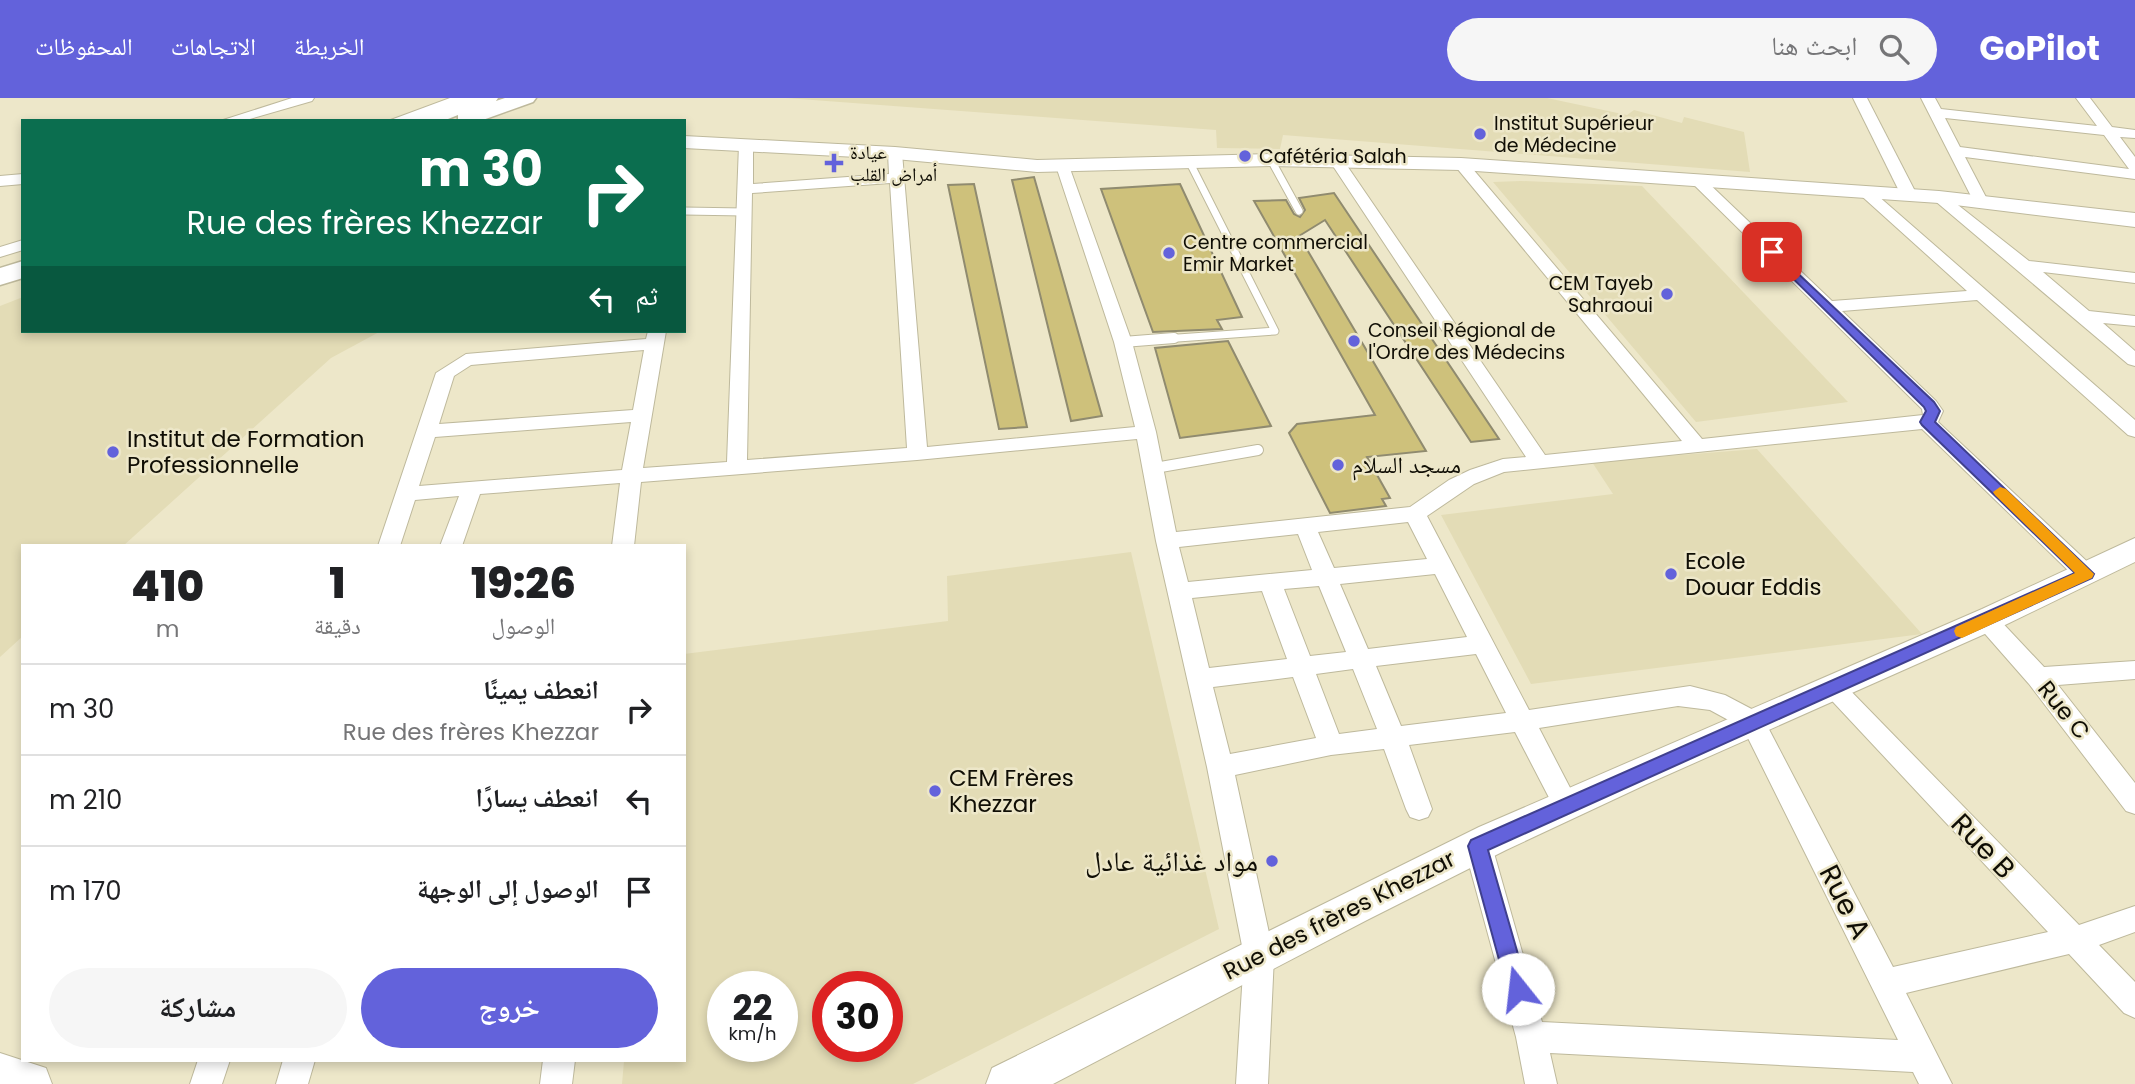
<!DOCTYPE html>
<html lang="ar">
<meta charset="utf-8">
<style>
:root{--surface:#fff;--page:#f6f6f6;--text:#202124;--muted:#757577;--line:#e0e0e0;--accent:#6362db}
body{margin:0;font-family:Poppins,"Noto Naskh Arabic",sans-serif;background:var(--page);color:var(--text);direction:rtl;height:100vh;display:flex;flex-direction:column;font-size:26px;white-space:nowrap}
*{box-sizing:border-box;margin:0}
p{font-size:23px;color:var(--muted)}
.icon{flex:none;width:38px;height:38px;fill:none;stroke:currentColor;stroke-width:2;stroke-linecap:round;stroke-linejoin:round}
.map{position:relative;flex:1;overflow:hidden;direction:ltr}
.panel{position:absolute;left:21px;top:446px;width:665px;height:518px;display:flex;flex-direction:column;background:var(--surface);border-radius:0px;box-shadow:0 4px 10px #0003;direction:rtl}
.panel>*{flex:none}
.top-card{position:absolute;left:21px;top:21px;width:665px;height:214px;border-radius:0px;box-shadow:0 4px 10px #0003;direction:rtl;background:#0b6e4f;color:#fff;overflow:hidden}
.speed{position:absolute;left:707px;top:873px;display:flex;gap:14px;font-size:35px;font-weight:700;text-align:center}
.speed>*{display:grid;place-content:center;width:91px;height:91px;border-radius:50%;background:var(--surface);box-shadow:0 4px 10px #0003;line-height:1}
.speed small{font-size:18px;font-weight:400}
.speed .limit{border:10px solid #d22;background:#fff;color:#111}
.pin{position:absolute;display:grid;place-items:center;width:60px;height:60px;color:#fff;margin:-30px;border-radius:14px;box-shadow:0 4px 10px #0006}
.me{position:absolute;width:77px;margin:-38px;rotate:344deg;stroke-linejoin:round;filter:drop-shadow(0 0 5px #0008)}
.turn{display:flex;align-items:center;gap:24px;height:147px;padding:0 28px;font-size:32px}
.turn .icon{width:91px;height:91px;stroke-width:2.5}
.turn b{display:block;font-size:49px;line-height:60px}
.then{display:flex;align-items:center;height:66px;padding:0 28px;background:#0003;gap:14px;font-size:26px}
.eta{display:flex;justify-content:space-evenly;align-items:center;height:119px;text-align:center}
.eta b{font-size:42px;font-weight:800;line-height:49px}
.action{display:flex;gap:14px;margin-top:auto;padding:14px 28px}
.action a{flex:1;height:80px;border-radius:42px;background:var(--accent);color:#fff;font-size:28px;font-weight:800;line-height:80px;text-align:center}
.action a+a{background:var(--page);color:var(--text)}
ul{padding:0;list-style:none}
li{display:flex;align-items:center;gap:21px;height:91px;padding:0 28px;border-top:2px solid var(--line)}
li div{flex:1}
li b{display:block;font-size:26px}
li em{font-style:normal}
header{display:flex;align-items:center;gap:42px;box-sizing:border-box;height:98px;padding:0 35px;background:var(--accent);color:#fff}
header strong{font-size:33px}
nav{display:flex;gap:38px;margin-inline-start:auto;font-size:24px}
.search{width:490px;height:63px;background:var(--page);display:flex;align-items:center;gap:18px;box-sizing:border-box;padding:0 24px;border-radius:38px;color:var(--muted);font-size:26px}
.map>svg:first-child{display:block}
.built{fill:#e3dcb6;fill-rule:evenodd}
.building{fill:#cec17b;stroke:#908b6f;stroke-width:2}
.lines{fill:none;stroke-linecap:round;stroke-linejoin:round}
.lane-far1-casing{stroke:#beb99c;stroke-width:9}
.lane-casing{stroke:#beb99c;stroke-width:12}
.street-casing{stroke:#beb99c;stroke-width:2}
.secondary-casing{stroke:#beb99c;stroke-width:2}
.primary-casing{stroke:#beb99c;stroke-width:3}
.lane-far1{stroke:#fff;stroke-width:7}
.lane{stroke:#fff;stroke-width:10}
.street{fill:#fff;fill-rule:evenodd}
.secondary{fill:#fff;fill-rule:evenodd}
.primary{fill:#fff;fill-rule:evenodd}
.route{fill:#6362db;stroke:#40408e;stroke-width:2}
.slow{fill:#f59e0b}
.poi-dot{fill:#6362db;stroke:#ede7c9;stroke-width:2.5}
.labels{text-anchor:middle;dominant-baseline:central;stroke-width:5;stroke-linejoin:round;paint-order:stroke}
.far-poi-label{font-size:19px;fill:#100e05;stroke:#ede7c9;text-anchor:start}
.poi-label{font-size:23px;fill:#100e05;stroke:#ede7c9;text-anchor:start}
.street-label{font-size:23px;fill:#100e05;stroke:#ede7c9}
.near-street-label{font-size:28px;fill:#100e05;stroke:#ede7c9}
.near-poi-label{font-size:28px;fill:#100e05;stroke:#ede7c9;text-anchor:end}
</style>
<header>
<strong>GoPilot</strong>
<div class="search"><svg class="icon" aria-label="search" viewBox="0 0 24 24"><circle cx="10" cy="10" r="6"/><path d="M15 15l6 6"/></svg>ابحث هنا</div>
<nav><a>الخريطة</a><a>الاتجاهات</a><a>المحفوظات</a></nav>
</header>
<div class="map">
<svg width="2135" height="986" viewBox="0 0 2135 986">
<rect width="100%" height="100%" fill="#ede7c9"/>
<g class="built">
<polygon points="786,0 1547,0 1627,17 1634,12 1682,25 1684,19 1744,34 1750,74 1283,37 1280,51 1217,50 1216,32"/>
<polygon points="1521,83 1642,88 1848,304 1696,324 1493,84"/>
<polygon points="23,199 23,233 381,233 331,260 123,448 23,448 23,538 0,559 0,208"/>
<polygon points="1757,351 1922,536 1531,586 1441,417 1613,396 1592,364"/>
<path d="M1131 454 1219 831 913 986H622L624 963 684 962V556L948 523 947 478ZM723 889H782V948H723ZM828 889H887V948H828Z"/>
</g>
<g class="building">
<polygon points="1034,79 1102,318 1071,323 1012,82"/>
<polygon points="974,86 1027,329 999,331 948,87"/>
<polygon points="1180,86 1242,219 1217,222 1222,231 1153,234 1101,91"/>
<polygon points="1334,95 1499,341 1471,344 1325,122 1299,138 1426,353 1367,359 1390,400 1382,401 1386,408 1330,415 1289,335 1297,326 1375,317 1254,103 1286,102 1294,116 1300,119 1305,112 1299,100"/>
<polygon points="1228,243 1271,328 1180,340 1155,250"/>
</g>
<g class="lines">
<g class="lane-far1-casing">
<g id="lane-far1">
<polyline points="1271,62 1299,113"/>
<polyline points="684,113 744,114"/>
<polyline points="1150,242 1275,233 1190,65"/>
</g>
</g>
<g class="lane-casing">
<g id="lane">
<polyline points="1123,244 1174,240"/>
<polyline points="1155,370 1258,352"/>
</g>
</g>
<g class="street-casing">
<g id="street">
<polygon points="292,0 314,0 312,3 243,23 220,23"/>
<polygon points="450,0 471,0 410,23 388,23"/>
<polygon points="1853,0 1867,0 1917,97 1914,100 1909,102 1901,97"/>
<path d="M1921 0H1935L1941 11 2097 28 2076 0H2090L2112 29 2135 32V40L2120 39 2135 59V81L1965 59 1988 103 1980 108 1975 106ZM1945 20 2104 37 2129 71 1960 49Z"/>
<path d="M746 43 753 47V86L889 76 888 55 895 51 902 55 927 349 1135 329 1114 244 1056 68 1058 65H1068L1132 244 1156 334 1176 434 1410 409 1449 382 1470 372 1503 361 1526 359 1329 62 1331 59H1341L1545 357 1682 343 1456 69 1454 66 1456 63H1466L1702 341 1923 317 1922 311 1688 81 1691 78H1701L1832 203 1967 193 1856 93 1864 88 1869 90 2135 322V339L2128 337 1977 202 1842 213 1936 303 1943 313 1938 324 2094 470 2097 476 2094 482 2086 484 2078 482 1922 331 1504 374 1474 386 1427 418 1529 612 1690 588 1725 597 1761 616 1893 869 2048 834 1820 590 1823 583 1832 580 1841 583 2079 827 2135 808V834L2099 847 2135 884V920L2124 915 2069 856 1906 895 1952 986H1919L1913 974 1550 955 1557 986H1525L1516 939 1464 748 1468 740 1478 736 1488 740 1492 748 1542 924 1898 942 1743 630 1710 612 1678 608 1539 630 1579 707 1575 715 1566 718 1557 715 1515 634 1409 647 1432 711 1428 719 1419 722 1410 719 1406 711 1384 651 1331 657 1235 677 1274 858 1268 986H1236L1244 858 1207 669 1156 443 1137 341 917 362 641 384 634 448H612L620 385 480 396 462 448H440L459 398 415 402 400 448H378L436 275 466 256 646 241 648 233H666L643 370 727 364 739 47ZM890 85 907 350 747 362 752 95ZM644 252 633 312 439 326 454 278 471 267ZM631 324 622 372 419 388 435 339ZM1408 424 1427 461 1334 470 1318 434ZM1298 436 1312 472 1188 484 1179 449ZM1435 476 1467 539 1368 551 1340 486ZM1319 488 1346 554 1310 558 1284 491ZM1262 493 1287 561 1209 570 1192 500ZM1476 556 1506 615 1401 628 1376 568ZM1353 571 1377 631 1339 636 1316 576ZM1293 579 1316 640 1230 656 1213 589Z"/>
<polygon points="23,76 23,86 0,88 0,78"/>
<polygon points="1939,94 1944,96 2029,163 2135,175 2135,185 2043,174 2089,213 2135,218 2135,228 2103,225 2135,253 2135,268 2128,266 1934,102 1931,99"/>
<polygon points="23,142 23,152 0,159 0,149"/>
<polygon points="1987,514 1995,517 2044,569 2135,563 2135,581 2058,587 2135,685 2135,716 2126,713 2029,586 1979,529 1975,523 1979,517"/>
<polygon points="198,962 230,962 222,986 190,986"/>
<polygon points="283,962 315,962 308,986 276,986"/>
<polygon points="543,962 575,962 572,986 540,986"/>
</g>
</g>
<g class="secondary-casing">
<g id="secondary">
<polygon points="684,38 895,49 1037,62 1271,56 1461,60 1939,93 2135,115 2135,129 1939,105 1461,72 1271,68 1037,74 895,61 684,50"/>
<polygon points="2135,440 2135,464 2005,527 1647,686 1506,752 1367,822 1053,986 986,986 992,970 1479,729 1982,511"/>
<polygon points="0,955 46,970 52,986 0,986"/>
</g>
</g>
<g class="primary-casing">
<g id="primary">
<polygon points="467,0 498,0 496,3 505,0 536,0 533,4 480,23 458,23 458,17 443,23 410,23 413,18"/>
<polygon points="23,163 23,180 0,187 0,170"/>
</g>
</g>
<use href="#lane-far1" class="lane-far1"/>
<use href="#lane" class="lane"/>
<use href="#street" class="street"/>
<use href="#secondary" class="secondary"/>
<use href="#primary" class="primary"/>
</g>
<polygon class="route" points="1772,151 1934,304 1940,313 1935,324 2094,476 2092,480 1488,752 1528,891 1525,898 1518,901 1510,898 1507,891 1468,748 1471,742 2075,475 1922,327 1920,324 1926,313 1924,309 1768,156 1766,154"/>
<polygon class="slow" points="2000,389 2006,391 2094,476 2092,480 1962,540 1956,538 1954,533 1956,529 2075,475 1995,397 1993,394"/>
<g class="poi-dot">
<circle cx="1480" cy="36" r="7"/>
<circle cx="1245" cy="58" r="7"/>
<path d="M830.5 54.5h7v7h7v7h-7v7h-7v-7h-7v-7h7z"/>
<circle cx="1169" cy="155" r="7"/>
<circle cx="1667" cy="196" r="7"/>
<circle cx="1354" cy="243" r="7"/>
<circle cx="113" cy="354" r="7"/>
<circle cx="1338" cy="367" r="7"/>
<circle cx="1671" cy="476" r="7"/>
<circle cx="935" cy="693" r="7"/>
<circle cx="1272" cy="763" r="7"/>
</g>
<g class="labels">
<g class="far-poi-label">
<text x="1494" y="25">Institut Supérieur<tspan x="1494" dy="22">de Médecine</tspan></text>
<text x="850" y="54">عيادة<tspan x="850" dy="22">أمراض القلب</tspan></text>
<text x="1259" y="58">Cafétéria Salah</text>
<text x="1183" y="144">Centre commercial<tspan x="1183" dy="22">Emir Market</tspan></text>
<text x="1653" y="185" text-anchor="end">CEM Tayeb<tspan x="1653" dy="22">Sahraoui</tspan></text>
<text x="1368" y="232">Conseil Régional de<tspan x="1368" dy="22">l'Ordre des Médecins</tspan></text>
</g>
<g class="poi-label">
<text x="127" y="341">Institut de Formation<tspan x="127" dy="26">Professionnelle</tspan></text>
<text x="1352" y="367">مسجد السلام</text>
<text x="1685" y="463">Ecole<tspan x="1685" dy="26">Douar Eddis</tspan></text>
<text x="949" y="680">CEM Frères<tspan x="949" dy="26">Khezzar</tspan></text>
</g>
<g class="street-label">
<text transform="translate(2064 612) rotate(51)">Rue C</text>
<text transform="translate(1339 817) rotate(-27)">Rue des frères Khezzar</text>
</g>
<g class="near-street-label">
<text transform="translate(1983 748) rotate(46)">Rue B</text>
<text transform="translate(1845 804) rotate(63)">Rue A</text>
</g>
<g class="near-poi-label">
<text x="1258" y="763">مواد غذائية عادل</text>
</g>
</g>
</svg>
<div class="speed"><div>22<small>km/h</small></div><div class="limit">30</div></div>
<div class="pin" style="left:1772px;top:154px;background:#d93025"><svg class="icon" aria-label="arrive" viewBox="0 0 24 24"><path d="M6 21V4h12l-3 4 3 4H6"/></svg></div>
<svg class="me" style="left:1518px;top:891px" viewBox="-20 -20 40 40"><circle r="19" fill="#fff"/><path d="M0-13L10 11 0 6-10 11z" fill="#6362db"/></svg>
<div class="top-card">
<div class="turn"><svg class="icon" aria-label="right" viewBox="0 0 24 24"><path d="M7 20v-9h11M14 6l5 5-5 5"/></svg><div><b>30 m</b>Rue des frères Khezzar</div></div>
<div class="then">ثم<svg class="icon" aria-label="left" viewBox="0 0 24 24"><path d="M17 20v-9H6M10 6l-5 5 5 5"/></svg></div>
</div>
<section class="panel">
<div class="eta">
<div><b>19:26</b><p>الوصول</p></div>
<div><b>1</b><p>دقيقة</p></div>
<div><b>410</b><p>m</p></div>
</div>
<ul>
<li><svg class="icon" aria-label="right" viewBox="0 0 24 24"><path d="M7 20v-9h11M14 6l5 5-5 5"/></svg><div><b>انعطف يمينًا</b><p>Rue des frères Khezzar</p></div><em>30 m</em></li>
<li><svg class="icon" aria-label="left" viewBox="0 0 24 24"><path d="M17 20v-9H6M10 6l-5 5 5 5"/></svg><div><b>انعطف يسارًا</b></div><em>210 m</em></li>
<li><svg class="icon" aria-label="arrive" viewBox="0 0 24 24"><path d="M6 21V4h12l-3 4 3 4H6"/></svg><div><b>الوصول إلى الوجهة</b></div><em>170 m</em></li>
</ul>
<div class="action"><a>خروج</a><a>مشاركة</a></div>
</section>
</div>
